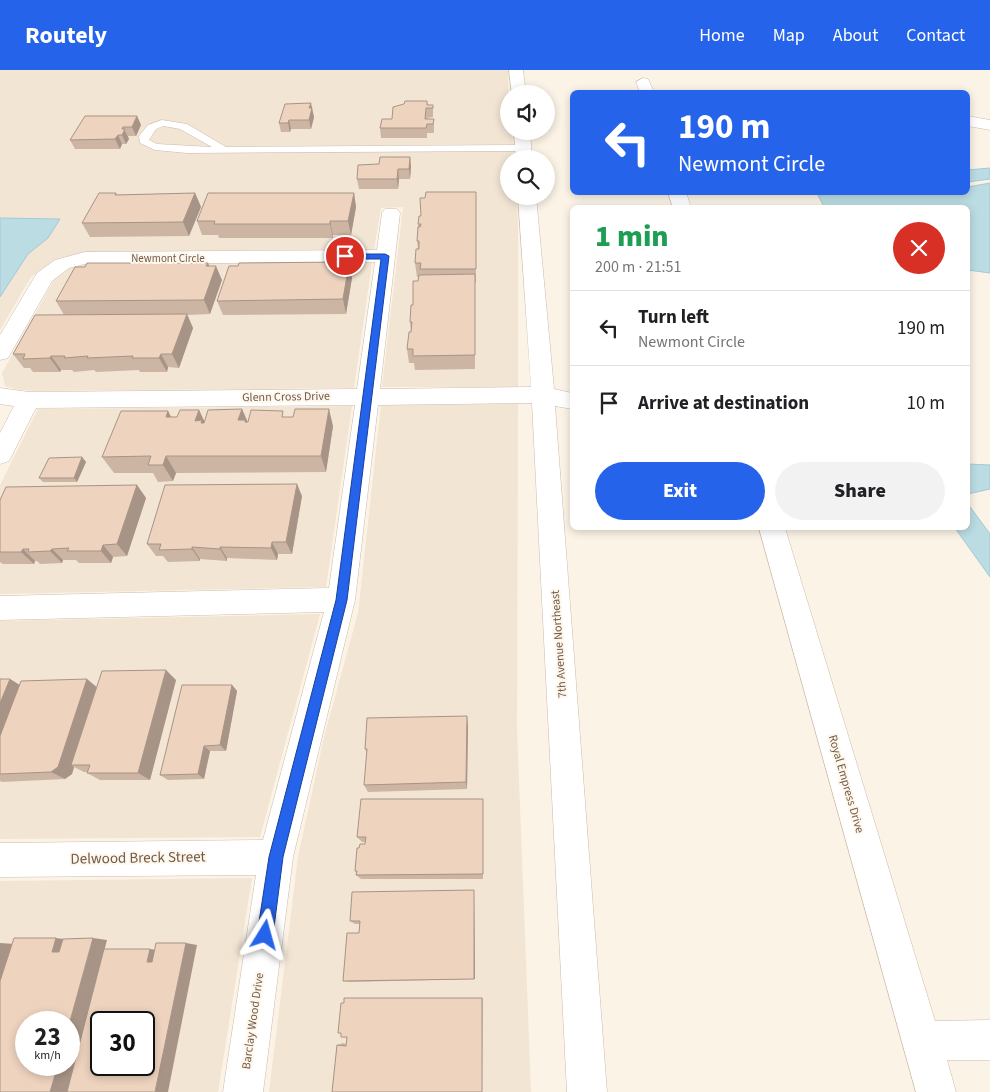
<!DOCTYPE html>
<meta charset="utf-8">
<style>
:root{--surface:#fff;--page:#f2f2f2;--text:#202124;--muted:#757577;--line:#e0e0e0;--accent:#2563eb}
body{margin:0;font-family:"Source Sans 3",sans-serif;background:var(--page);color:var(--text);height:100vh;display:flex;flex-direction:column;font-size:19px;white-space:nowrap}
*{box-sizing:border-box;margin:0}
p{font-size:16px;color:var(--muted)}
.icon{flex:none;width:28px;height:28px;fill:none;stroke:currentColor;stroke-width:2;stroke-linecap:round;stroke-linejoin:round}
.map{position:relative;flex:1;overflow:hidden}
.side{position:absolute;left:570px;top:135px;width:400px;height:325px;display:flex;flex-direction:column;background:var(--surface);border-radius:8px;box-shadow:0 2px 8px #0003}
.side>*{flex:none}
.top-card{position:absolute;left:570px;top:20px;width:400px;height:105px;border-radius:8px;box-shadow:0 2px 8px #0003;background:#2563eb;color:#fff;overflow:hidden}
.controls{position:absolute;left:500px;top:15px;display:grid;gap:10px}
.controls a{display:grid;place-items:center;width:55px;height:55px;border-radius:50%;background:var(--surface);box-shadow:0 2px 8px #0003;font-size:25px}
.speed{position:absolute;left:15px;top:941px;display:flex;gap:10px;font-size:25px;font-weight:700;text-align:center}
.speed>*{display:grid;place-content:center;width:65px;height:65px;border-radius:50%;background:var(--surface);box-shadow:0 2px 8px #0003;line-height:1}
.speed small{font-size:12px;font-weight:400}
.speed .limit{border:2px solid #111;border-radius:8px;background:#fff;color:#111}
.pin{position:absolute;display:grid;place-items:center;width:42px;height:42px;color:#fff;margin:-21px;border:2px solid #fff;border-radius:50%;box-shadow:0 1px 5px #0007}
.me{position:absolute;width:55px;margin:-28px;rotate:8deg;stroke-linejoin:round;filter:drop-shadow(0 0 4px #0008)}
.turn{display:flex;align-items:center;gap:18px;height:105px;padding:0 25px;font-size:22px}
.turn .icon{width:65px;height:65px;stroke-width:2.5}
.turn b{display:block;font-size:35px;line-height:42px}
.round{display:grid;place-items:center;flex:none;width:52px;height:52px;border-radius:26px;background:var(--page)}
.head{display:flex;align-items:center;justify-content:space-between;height:85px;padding:0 25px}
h1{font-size:30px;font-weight:800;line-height:38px;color:#1e9e55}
.cta{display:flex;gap:10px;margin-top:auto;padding:10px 25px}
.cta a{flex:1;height:58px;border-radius:30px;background:var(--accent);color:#fff;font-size:20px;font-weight:800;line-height:58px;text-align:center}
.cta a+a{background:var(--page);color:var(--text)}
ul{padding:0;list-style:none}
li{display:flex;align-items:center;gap:15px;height:75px;padding:0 25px;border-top:1px solid var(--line)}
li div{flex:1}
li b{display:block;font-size:19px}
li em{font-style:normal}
header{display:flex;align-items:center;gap:30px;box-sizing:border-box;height:70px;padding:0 25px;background:var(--accent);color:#fff}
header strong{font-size:24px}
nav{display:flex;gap:28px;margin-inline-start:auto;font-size:18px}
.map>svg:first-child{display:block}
.residential{fill:#f2e5d4;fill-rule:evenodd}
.water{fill:#bbdce3;stroke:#a2cad4}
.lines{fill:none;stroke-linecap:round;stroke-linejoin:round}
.lane-casing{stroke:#ccbbac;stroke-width:1}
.street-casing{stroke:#ccbbac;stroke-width:1}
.lane{fill:#fff;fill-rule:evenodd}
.street{fill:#fff;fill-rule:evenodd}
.wall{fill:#cdb5a4}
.shaded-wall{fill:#a79486}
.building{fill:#eed3bf;stroke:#a79486;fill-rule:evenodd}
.route{fill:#2563eb;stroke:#184099}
.labels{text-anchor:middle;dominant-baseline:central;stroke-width:4;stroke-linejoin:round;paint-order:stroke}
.far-street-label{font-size:11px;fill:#725b4c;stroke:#fef7eb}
.street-label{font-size:12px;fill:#725b4c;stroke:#fef7eb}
.near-street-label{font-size:15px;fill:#725b4c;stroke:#fef7eb}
</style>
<header>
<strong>Routely</strong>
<nav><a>Home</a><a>Map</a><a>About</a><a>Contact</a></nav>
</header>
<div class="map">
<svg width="990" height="1022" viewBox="0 0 990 1022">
<rect width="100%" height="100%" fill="#fbf3e5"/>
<g class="residential">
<polygon points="0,0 508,0 509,61 512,61 514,89 509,89 509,126 516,126 518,152 518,317 382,317 403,137 381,138 374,180 89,182 59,188 31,207 0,260 0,227 28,184 48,168 59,150 0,148"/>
<polygon points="372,193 354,318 34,321 15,319 5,316 2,303 55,208 68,199 85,194"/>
<polygon points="518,334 517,659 531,1022 269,1022 298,787 324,667 358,543 381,335"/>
<polygon points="352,336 326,517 0,524 0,415 38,339"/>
<polygon points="320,544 260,767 0,769 0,551"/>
<path d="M252 808 218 1022H0V811ZM26 952H69V995H26ZM101 952H144V995H101Z"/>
</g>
<g class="water">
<polygon points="990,98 990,109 968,112 968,100"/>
<polygon points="990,113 990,203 968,200 968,138 824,137 817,123 968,122 968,117"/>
<polygon points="0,148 60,149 48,168 28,184 0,227"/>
<polygon points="968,394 990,395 990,419 968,424"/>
<polygon points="968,434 990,464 990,507 955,458 968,458"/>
</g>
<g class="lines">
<g class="lane-casing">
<path id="lane" d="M162 50 187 54 226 77 523 75 528 78 523 81 187 83 155 80 140 73 139 66 148 55ZM163 56 180 59 212 77 157 74 149 70 156 59Z"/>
</g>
<g class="street-casing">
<g id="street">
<polygon points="509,0 523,0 526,24 512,24"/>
<polygon points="643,8 648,9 654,22 640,22 636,12"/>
<polygon points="968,46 990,50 990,60 968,56"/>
<polygon points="514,61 530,61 532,89 516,89"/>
<polygon points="668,122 686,122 691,138 673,138"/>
<polygon points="518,126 536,126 554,319 572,323 572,339 555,336 607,1022 567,1022 532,333 378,335 355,530 293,787 263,1022 223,1022 256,805 0,807 0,773 263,770 324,542 0,550 0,526 329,518 355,335 36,338 9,391 0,394 0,363 14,336 0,334 0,318 29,322 357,319 375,192 85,194 69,198 52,211 8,288 0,290 0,265 37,203 55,190 85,182 377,180 382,143 385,139 397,139 400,143 380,319 531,317"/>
<polygon points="759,458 785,458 935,951 990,950 990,990 947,990 956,1022 916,1022"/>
</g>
</g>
<use href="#lane" class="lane"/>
<use href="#street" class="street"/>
</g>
<g class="wall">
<polygon points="427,31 428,35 433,35 433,47 427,48 427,49 434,49 434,63 427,63 427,68 381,68 380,58 392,49"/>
<polygon points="311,38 314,47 311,59 291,59 290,62 281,62 279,53"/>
<polygon points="137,46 141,55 136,66 128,66 129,69 126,74 122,74 120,79 75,79 70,70"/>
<polygon points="410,87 411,97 410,109 399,109 398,119 359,119 357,109 379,94"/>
<polygon points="476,122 476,213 475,213 475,299 415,300 414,293 409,293 407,279 411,262 410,252 418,211 419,207 417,207 415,193 418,179 417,171 418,154 421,146 425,128"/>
<polygon points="116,123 117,125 195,123 201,137 189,166 90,167 82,153"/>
<polygon points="354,123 356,137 351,165 333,165 333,168 219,168 218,165 202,165 197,151"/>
<polygon points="208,193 209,196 222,210 210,244 187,245 193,258 179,298 168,297 167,302 140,302 139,300 96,302 94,300 74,302 72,300 61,300 60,302 33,302 30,298 24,298 13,284 64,245 56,231 85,197"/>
<polygon points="352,208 346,244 223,245 217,231"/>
<polygon points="242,339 248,352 285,347 333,356 326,402 176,403 173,411 158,412 153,403 114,403 102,387 168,341 171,347 177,347 199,340 204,351"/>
<polygon points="82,387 86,392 77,412 43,412 39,408"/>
<polygon points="137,415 146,428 127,486 113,487 111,493 79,493 76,490 63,490 62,493 40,494 37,491 35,491 34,494 3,494 0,492 0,430"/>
<polygon points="302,426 292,484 278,484 277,490 227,488 227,491 200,489 200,491 168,492 163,486 156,486 147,474"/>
<polygon points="0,609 10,609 20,615 96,617 176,610 150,710 100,710 87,703 88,702 84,702 74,697 72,704 65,709 2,712 0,711"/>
<polygon points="232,615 237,621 226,681 210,681 204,709 168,710 160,705"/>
<polygon points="468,655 467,719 368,722 364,715 367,683 365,679"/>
<polygon points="483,729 483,809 361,809 356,805 357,802 355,801 359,778 365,774 365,772 362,772 357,767"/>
<polygon points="474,824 475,909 349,912 343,911 359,863 360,854 355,854 350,851"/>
<polygon points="344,928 483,928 482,1022 332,1022 337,975 343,973 346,974 347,967 344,933"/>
</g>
<g class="shaded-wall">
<polygon points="311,33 314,47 311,59 309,50 309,38"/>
<polygon points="137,46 141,55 136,66 132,57"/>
<polygon points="289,50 291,59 290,62 288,53"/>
<polygon points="123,57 129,69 126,74 122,65 122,59"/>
<polygon points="118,65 122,74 120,79 115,69"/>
<polygon points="410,87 411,97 410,109 409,99"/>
<polygon points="398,99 399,109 398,119 397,109"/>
<polygon points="195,123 201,137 189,166 183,152"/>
<polygon points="354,123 356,137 351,165 348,151"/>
<polygon points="330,151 333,165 333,168 330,154"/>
<polygon points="208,193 213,205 216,196 222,210 210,244 204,230 206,196"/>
<polygon points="349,194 352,208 346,244 343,229"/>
<polygon points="187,244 193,258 179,298 172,284"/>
<polygon points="161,284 168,297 167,302 159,288"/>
<polygon points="51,286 61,300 60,302 50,288"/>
<polygon points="242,339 249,356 238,350"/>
<polygon points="329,339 333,356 326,402 321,386"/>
<polygon points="199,340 207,357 195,351"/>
<polygon points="168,341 177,359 166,347"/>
<polygon points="166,386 176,403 173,411 163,395"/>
<polygon points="82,387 86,392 77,412 74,408"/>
<polygon points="297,414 302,426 292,484 286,472"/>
<polygon points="137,415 146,428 127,486 117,474"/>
<polygon points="272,472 278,484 277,490 271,478"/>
<polygon points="103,475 113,487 111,493 101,481"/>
<polygon points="192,477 200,489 200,491 192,479"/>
<polygon points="220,477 227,488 227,491 220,479"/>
<polygon points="23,479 35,491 34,494 21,482"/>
<polygon points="52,479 63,490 62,493 50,481"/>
<polygon points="166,600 176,610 150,710 138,703"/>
<polygon points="10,609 24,618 0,682 0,633"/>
<polygon points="87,609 99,619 71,695 74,697 72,704 65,709 51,702"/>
<polygon points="232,615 237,621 226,681 220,675"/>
<polygon points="467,646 468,655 467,719 466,712"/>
<polygon points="204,676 210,681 204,709 198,704"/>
<polygon points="474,820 474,824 475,909 474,909"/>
<polygon points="56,868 72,870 68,884 52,882"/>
<polygon points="93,868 107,870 67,1022 50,1022 58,995 69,995 69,955"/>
<polygon points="0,873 15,874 0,920"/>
<polygon points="186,873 197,875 168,1022 155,1022"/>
<polygon points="150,879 162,881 159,894 147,892"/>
</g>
<g class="building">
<polygon points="405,31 427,31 427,35 433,35 433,38 426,38 425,49 434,49 433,54 427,54 426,58 380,58 382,49 392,49 393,37 404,34"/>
<polygon points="311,33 309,38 312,38 309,50 289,50 288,53 279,53 285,34"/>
<polygon points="85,46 137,46 132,57 123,57 122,59 125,59 122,65 118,65 115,69 70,70"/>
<polygon points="380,87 410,87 409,99 398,99 397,109 357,109 358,95 379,94"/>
<polygon points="426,122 476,122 476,199 420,199 421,193 415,193 416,179 419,179 419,171 417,171 418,157 420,157 421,154 418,154 419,146 421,146 420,128 425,128"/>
<polygon points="99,123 116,123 115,125 195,123 183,152 82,153"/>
<polygon points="208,123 354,123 348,151 330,151 330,154 214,154 215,151 197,151"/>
<polygon points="341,192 340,194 349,194 343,229 217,231 229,196 238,196 239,193"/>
<polygon points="87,193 208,193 206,196 216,196 204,230 56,231 75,197 85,197"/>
<polygon points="475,204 475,285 413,286 413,279 407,279 409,262 411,262 412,252 410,252 411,235 413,235 413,211 418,211 419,205"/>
<polygon points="187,244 172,284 161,284 159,288 132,288 133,286 87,288 88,286 64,288 65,286 51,286 50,288 23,289 25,284 13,284 35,245"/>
<polygon points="242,339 238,350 245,350 245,352 248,352 251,340 283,341 282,347 293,347 295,339 329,339 321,386 166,386 163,395 148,395 151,386 102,387 121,341 168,341 166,347 177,347 180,340 199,340 195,351 202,350 201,353 204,353 208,340"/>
<polygon points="82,387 74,408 39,408 49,388"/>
<polygon points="297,414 286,472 272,472 271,478 220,477 220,479 192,477 192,479 159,480 161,474 147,474 165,415"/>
<polygon points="137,415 117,474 103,475 101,481 67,481 69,478 52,479 50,481 28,482 29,479 23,479 21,482 0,482 0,430 6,417"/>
<polygon points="166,600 138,703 87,703 90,695 71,695 102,601"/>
<polygon points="0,609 10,609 0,633"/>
<polygon points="87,609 58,697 51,702 0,704 0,666 21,611"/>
<polygon points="182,615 232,615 220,675 204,676 198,704 160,705"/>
<polygon points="467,646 466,712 364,715 367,679 365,679 367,648"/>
<polygon points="361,729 483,729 483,804 356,805 357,801 355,801 357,778 359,778 360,774 365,774 366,767 357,767"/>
<polygon points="474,820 474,909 343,911 347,863 359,863 360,851 350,851 352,822"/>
<polygon points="14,868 56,868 52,882 59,882 63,869 93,868 69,955 69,952 26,952 26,995 58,995 50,1022 0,1022 0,911"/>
<path d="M156 873H186L155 1022H67L104 879H150L147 892H152ZM101 952H144V995H101Z"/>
<polygon points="344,928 482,928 482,1022 332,1022 337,975 346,976 347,967 341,967 341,963 338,963 341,933 344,933"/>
</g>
<polygon class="route" points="385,184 389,186 347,530 283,787 273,865 270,871 265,873 260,871 257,865 269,787 336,530 381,189 345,189 341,186 345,184"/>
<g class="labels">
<g class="far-street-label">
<text x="168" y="188">Newmont Circle</text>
</g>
<g class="street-label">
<text transform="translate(286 327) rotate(-1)">Glenn Cross Drive</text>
<text transform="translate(559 574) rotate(-94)">7th Avenue Northeast</text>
<text transform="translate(846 714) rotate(74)">Royal Empress Drive</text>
<text transform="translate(253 951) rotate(-82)">Barclay Wood Drive</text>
</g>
<g class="near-street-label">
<text transform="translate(138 788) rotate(-1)">Delwood Breck Street</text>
</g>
</g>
</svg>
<div class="controls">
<a><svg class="icon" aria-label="sound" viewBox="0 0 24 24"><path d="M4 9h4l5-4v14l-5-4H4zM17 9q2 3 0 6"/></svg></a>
<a><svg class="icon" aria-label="search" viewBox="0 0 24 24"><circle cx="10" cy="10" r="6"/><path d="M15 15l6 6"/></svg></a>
</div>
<div class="speed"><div>23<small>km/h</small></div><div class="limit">30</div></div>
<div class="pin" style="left:345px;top:186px;background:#d93025"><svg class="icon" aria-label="arrive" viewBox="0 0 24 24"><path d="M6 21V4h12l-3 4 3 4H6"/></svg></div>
<svg class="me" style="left:265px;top:865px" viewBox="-20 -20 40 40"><path d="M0-17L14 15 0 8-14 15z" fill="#2563eb" stroke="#fff" stroke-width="4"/></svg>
<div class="top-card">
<div class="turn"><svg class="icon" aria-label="left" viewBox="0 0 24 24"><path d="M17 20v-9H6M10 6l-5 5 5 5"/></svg><div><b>190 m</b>Newmont Circle</div></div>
</div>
<section class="side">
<div class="head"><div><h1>1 min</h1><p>200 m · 21:51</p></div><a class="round" style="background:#d93025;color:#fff"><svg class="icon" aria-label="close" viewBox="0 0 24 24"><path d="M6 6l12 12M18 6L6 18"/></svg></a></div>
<ul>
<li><svg class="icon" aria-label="left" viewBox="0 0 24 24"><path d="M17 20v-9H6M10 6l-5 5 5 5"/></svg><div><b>Turn left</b><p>Newmont Circle</p></div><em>190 m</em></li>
<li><svg class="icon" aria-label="arrive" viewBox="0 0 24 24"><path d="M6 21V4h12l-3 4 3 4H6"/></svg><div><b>Arrive at destination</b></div><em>10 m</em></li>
</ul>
<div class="cta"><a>Exit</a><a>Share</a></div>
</section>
</div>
